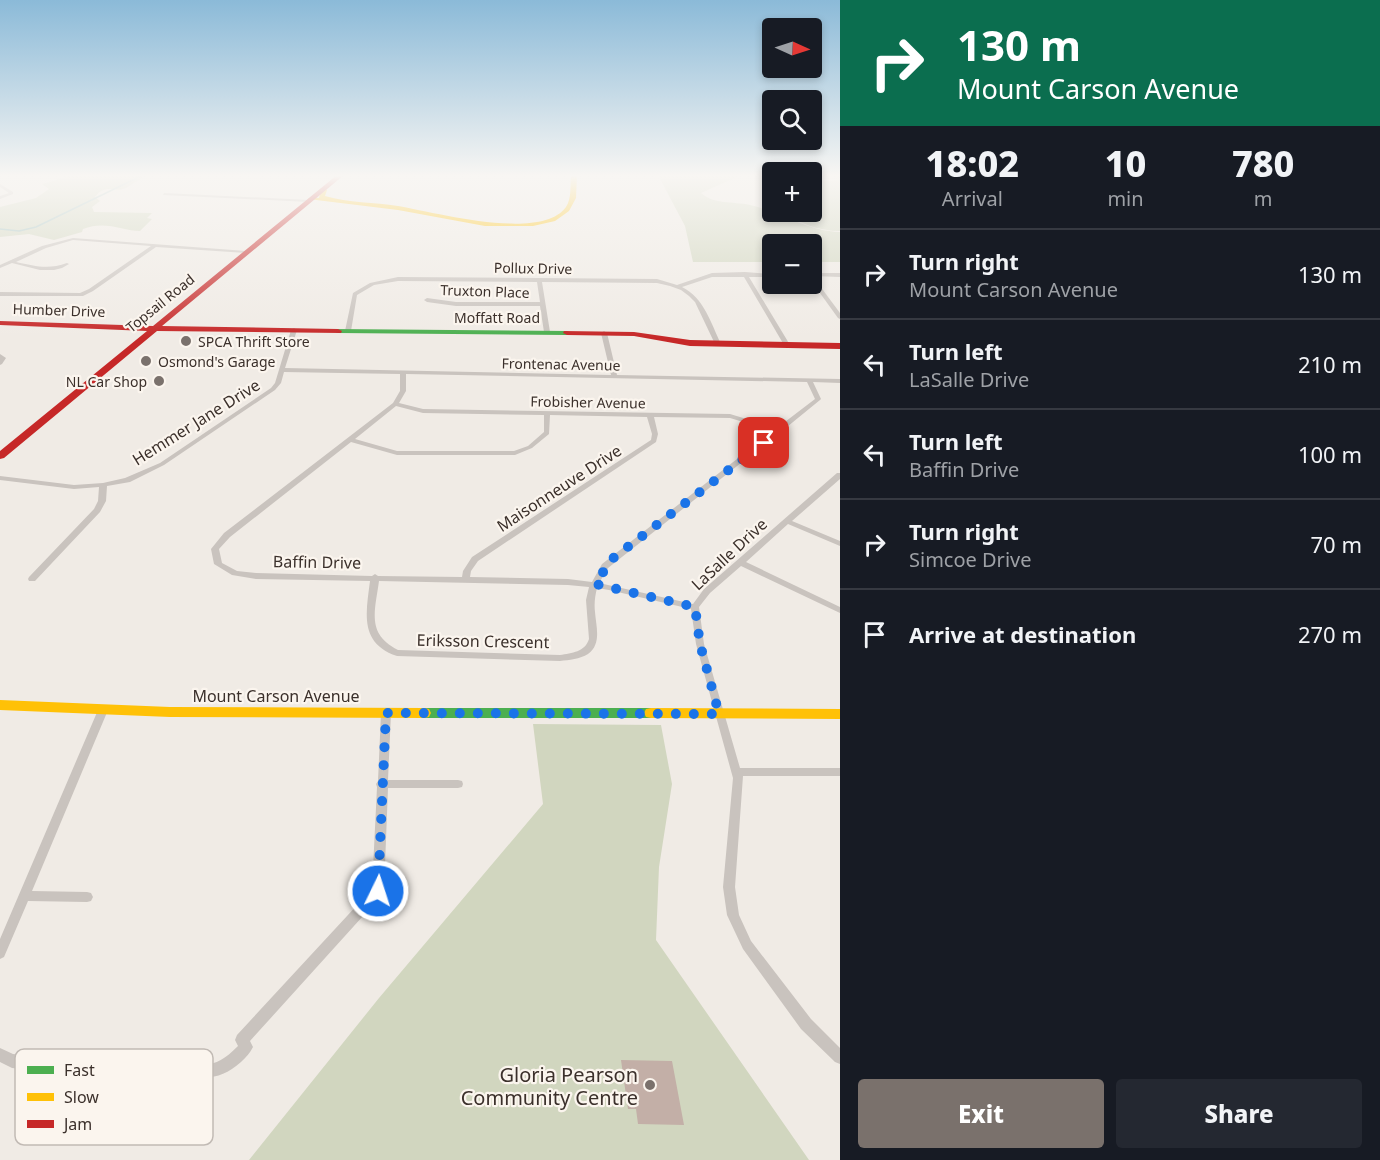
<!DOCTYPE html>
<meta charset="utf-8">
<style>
:root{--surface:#171b24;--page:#242831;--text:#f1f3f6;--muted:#9ea1a6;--line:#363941;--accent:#7a716c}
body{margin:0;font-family:"Noto Sans",sans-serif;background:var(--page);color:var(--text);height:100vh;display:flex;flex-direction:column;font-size:22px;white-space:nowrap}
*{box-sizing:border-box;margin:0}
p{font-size:20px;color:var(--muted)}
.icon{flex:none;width:33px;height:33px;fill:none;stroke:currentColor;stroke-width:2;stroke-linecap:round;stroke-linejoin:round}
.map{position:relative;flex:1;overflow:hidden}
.drawer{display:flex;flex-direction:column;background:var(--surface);width:540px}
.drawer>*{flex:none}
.banner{background:#0b6e4f;color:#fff;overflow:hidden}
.needle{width:39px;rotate:93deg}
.tools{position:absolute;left:762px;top:18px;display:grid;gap:12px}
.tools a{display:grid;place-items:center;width:60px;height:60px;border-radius:6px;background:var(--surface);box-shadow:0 3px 9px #0003;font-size:30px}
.pin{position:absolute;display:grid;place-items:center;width:51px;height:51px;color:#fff;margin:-26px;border-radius:12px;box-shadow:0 3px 9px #0006}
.me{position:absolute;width:66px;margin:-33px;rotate:4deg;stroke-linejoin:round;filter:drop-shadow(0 0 4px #0008)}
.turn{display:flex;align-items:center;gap:21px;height:126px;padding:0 18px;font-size:27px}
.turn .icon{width:78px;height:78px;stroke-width:2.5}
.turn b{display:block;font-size:42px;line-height:51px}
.eta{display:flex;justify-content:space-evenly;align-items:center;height:102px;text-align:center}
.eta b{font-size:36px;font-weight:800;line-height:42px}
.cta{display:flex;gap:12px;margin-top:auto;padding:12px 18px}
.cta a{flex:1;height:69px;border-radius:6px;background:var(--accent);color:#fff;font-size:24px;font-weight:800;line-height:69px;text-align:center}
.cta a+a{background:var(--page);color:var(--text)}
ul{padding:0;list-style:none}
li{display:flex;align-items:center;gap:18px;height:90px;padding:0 18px;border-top:2px solid var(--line)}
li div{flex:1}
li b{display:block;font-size:22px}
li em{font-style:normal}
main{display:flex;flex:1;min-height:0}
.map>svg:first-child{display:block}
.green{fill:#d1d6bf}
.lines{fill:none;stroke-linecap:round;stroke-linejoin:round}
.stream{stroke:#a1c2c1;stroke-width:1.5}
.building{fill:#c3afa7}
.street{fill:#c9c3be;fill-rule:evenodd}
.fast{fill:#4caf50;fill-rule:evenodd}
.slow{fill:#ffc107;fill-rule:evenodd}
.jam{fill:#c62828;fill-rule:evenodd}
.route{stroke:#1a73e8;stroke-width:10;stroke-dasharray:0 18}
.poi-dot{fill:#7a716c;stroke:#fbf5ee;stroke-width:2}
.labels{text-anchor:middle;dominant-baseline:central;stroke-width:4.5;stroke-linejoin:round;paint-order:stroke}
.far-street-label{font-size:14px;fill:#3b302b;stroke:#fbf5ee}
.far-poi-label{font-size:14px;fill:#3b302b;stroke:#fbf5ee;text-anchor:start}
.street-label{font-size:16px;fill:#3b302b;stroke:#fbf5ee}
.near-poi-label{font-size:20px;fill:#3b302b;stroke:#fbf5ee;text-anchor:end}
.key{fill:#fbf5ee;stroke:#c1bab4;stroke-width:1.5}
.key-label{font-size:16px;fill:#3b302b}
</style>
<main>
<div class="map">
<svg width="840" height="1160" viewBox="0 0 840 1160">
<rect width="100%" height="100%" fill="#f0ebe5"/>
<g class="green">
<path d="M74 175H147C139 179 133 184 126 188 114 193 106 183 95 197L100 201 92 207 94 212 152 213 147 218 152 219 140 231C123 231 105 220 83 229L82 232 54 240 29 234 0 237V207L36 198 49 189 42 184Z"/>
<path d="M658 175H741L701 193C715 205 732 201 750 205 782 212 806 231 840 232V262H812V244H772V262H693L685 226Z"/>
<path d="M833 175H840V231C818 231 800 223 782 212H812V182L839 180Z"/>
<polygon points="533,724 661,725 672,784 659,867 656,940 809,1160 249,1160 379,998 543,804"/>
</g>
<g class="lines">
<polyline class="stream" points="0,229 19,231 36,227 143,175"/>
</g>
<polygon class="building" points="621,1060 672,1061 684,1125 638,1124 636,1109 628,1109"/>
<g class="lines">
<g class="street">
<polygon points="0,184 13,192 13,194 0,199 0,196 9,193 0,187"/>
<polygon points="164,193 309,200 311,201 309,202 163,195"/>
<path d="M73 238 246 251 248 252 246 253 156 247 93 291 83 296H0V292L80 293 89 289 151 246 73 240 46 248 16 262C35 266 48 270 67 263L69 264 62 268 54 270H40L12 263 0 268V265L42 246Z"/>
<path d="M745 272 772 274V277H749L790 345 789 346 784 345 744 277H712L682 287C704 298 711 323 721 344L718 346 715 344 695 302 689 296 681 290 670 286 657 283 542 282 550 332 547 334 544 332 540 306H456L427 302 424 300 427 298 456 302H540L537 282 398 281 374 285 357 295 351 331 348 333 345 331 353 293 370 283 398 277 657 279 677 285 712 273Z"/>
<polygon points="840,273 840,277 812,276 812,273"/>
<polygon points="812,277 814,278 840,313 840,319 838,318 812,282"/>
<path d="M294 328 297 330 285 368 611 375 601 333 604 331 607 333 617 375 840 379V383L813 382 821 399 820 400 782 431 781 432 779 433 608 568 599 583 693 604 704 589 837 473H840V479L792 521 840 541V546L788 524 746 562 840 607V613L741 566 710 593 699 607 704 644 740 768H840V776H743L735 887 739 915 751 941 811 1019 840 1048V1064L835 1062 801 1029 743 949 727 915 723 887 733 778 696 644 691 609 609 590 597 588C595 596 594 604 595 612 596 626 602 644 588 654 580 659 569 660 560 661L397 656C359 643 366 613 370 581L256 579 232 575 214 564 211 549 224 533 393 403 400 391V374L284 372 281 383 275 390 164 465 130 482 107 486 106 501 100 512 35 581H29L28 579 29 577 94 509 98 501 99 487 74 489 0 480V476L74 485 103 483 125 478 160 463 271 388 275 383 291 330ZM406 374 807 382 815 399 777 428 730 414 423 409 399 403 406 391ZM396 406 423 413 544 415V432L528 446 514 451H397L355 439ZM550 415 647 417 652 434 651 440 472 557 463 571 462 577 378 576 375 574 372 576 256 573 237 571 222 563 219 549 230 537 351 442 397 455H515L532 448 549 434ZM654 417 730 418 773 431 602 564 592 582 568 579 470 577 471 571 478 561 656 442 658 434ZM379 581 568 585 589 587 586 600 589 639C585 652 572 653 560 655L398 650C366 634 375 611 379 581Z"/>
<polygon points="0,354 6,358 2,364 0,365"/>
<polygon points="103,706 106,707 108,710 32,891 87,892 91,893 93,897 91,901 87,902 28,901 4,957 0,959 0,939 98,710 100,707"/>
<path d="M386 709 389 710 391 713 388 780H458L462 781 463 784 462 787 458 788H388L384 891 382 895 250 1041 253 1047C250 1053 246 1057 241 1062 221 1080 204 1080 179 1073L31 1070 12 1068 0 1062V1048L13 1054 31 1056 179 1059C207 1068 217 1067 238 1046L235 1040 237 1035 372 889 377 787 376 784 378 781 381 713 383 710Z"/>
</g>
<g class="fast">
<polygon points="335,329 567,331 571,333 567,335 338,333 334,331"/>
<polygon points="424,708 651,708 656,709 658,713 656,717 651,718 424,718 419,717 417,713 419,709"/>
</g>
<g class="slow">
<path d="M571 175H577L576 198 569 211 555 221 533 226H485L398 210 308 199 311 197 319 198 321 190 324 188 327 190 325 196C349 203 374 202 398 206 434 212 541 242 566 207 572 198 570 185 571 175Z"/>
<polygon points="0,700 170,707 424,708 429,709 431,713 429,717 424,718 170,717 0,710"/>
<polygon points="651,708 840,709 840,719 651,718 646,717 644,713 646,709"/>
</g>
<g class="jam">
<polygon points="337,175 344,175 162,326 338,329 342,331 341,333 157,331 4,458 0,459 0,451 147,331 0,325 0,321 153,326"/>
<polygon points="564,331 634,332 690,340 840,343 840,349 690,346 634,336 567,335 563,333"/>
</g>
</g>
<linearGradient id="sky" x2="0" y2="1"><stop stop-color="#8bbad8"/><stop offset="0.52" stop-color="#f8f6f3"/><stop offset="1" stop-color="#f8f6f3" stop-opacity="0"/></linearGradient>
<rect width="840" height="338" fill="url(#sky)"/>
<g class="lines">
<polyline class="route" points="378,891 386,713 719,714 700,644 695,607 595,584 612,559 764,443"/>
</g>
<g class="poi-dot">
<circle cx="186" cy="341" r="6"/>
<circle cx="146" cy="361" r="6"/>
<circle cx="159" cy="381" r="6"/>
<circle cx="650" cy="1085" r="6"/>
</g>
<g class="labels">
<g class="far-street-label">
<text transform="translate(533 268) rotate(1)">Pollux Drive</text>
<text transform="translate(485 291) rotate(2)">Truxton Place</text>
<text transform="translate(160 303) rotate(-39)">Topsail Road</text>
<text transform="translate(59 310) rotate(2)">Humber Drive</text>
<text x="497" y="317">Moffatt Road</text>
<text transform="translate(561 364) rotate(1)">Frontenac Avenue</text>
<text transform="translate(588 402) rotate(1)">Frobisher Avenue</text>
</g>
<g class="far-poi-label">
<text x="198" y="341">SPCA Thrift Store</text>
<text x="158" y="361">Osmond's Garage</text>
<text x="147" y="381" text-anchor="end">NL Car Shop</text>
</g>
<g class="street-label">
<text transform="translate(196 422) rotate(-32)">Hemmer Jane Drive</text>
<text transform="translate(559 488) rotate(-33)">Maisonneuve Drive</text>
<text transform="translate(729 554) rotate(-43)">LaSalle Drive</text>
<text transform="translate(317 562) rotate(1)">Baffin Drive</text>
<text transform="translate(483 641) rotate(1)">Eriksson Crescent</text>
<text x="276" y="696">Mount Carson Avenue</text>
</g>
<g class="near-poi-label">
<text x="638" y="1074">Gloria Pearson<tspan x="638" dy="23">Community Centre</tspan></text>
</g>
</g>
<rect x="15" y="1049" width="198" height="96" rx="9" class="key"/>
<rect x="27" y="1066" width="27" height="8" fill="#4caf50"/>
<rect x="27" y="1093" width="27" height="8" fill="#ffc107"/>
<rect x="27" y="1120" width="27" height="8" fill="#c62828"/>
<g class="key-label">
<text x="64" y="1076">Fast</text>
<text x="64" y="1103">Slow</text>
<text x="64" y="1130">Jam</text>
</g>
</svg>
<div class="tools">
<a><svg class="needle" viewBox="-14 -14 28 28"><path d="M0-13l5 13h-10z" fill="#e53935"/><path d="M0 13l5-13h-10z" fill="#9ea1a6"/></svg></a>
<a><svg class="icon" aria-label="search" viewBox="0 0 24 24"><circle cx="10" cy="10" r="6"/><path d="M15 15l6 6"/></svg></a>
<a>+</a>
<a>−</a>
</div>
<div class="pin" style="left:764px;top:443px;background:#d93025"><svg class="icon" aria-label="arrive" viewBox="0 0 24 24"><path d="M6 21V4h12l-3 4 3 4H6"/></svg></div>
<svg class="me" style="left:378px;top:891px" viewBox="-20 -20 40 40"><circle r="17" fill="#1a73e8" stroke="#fff" stroke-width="3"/><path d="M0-11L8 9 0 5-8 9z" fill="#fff"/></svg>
</div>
<section class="drawer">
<div class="banner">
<div class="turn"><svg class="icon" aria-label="right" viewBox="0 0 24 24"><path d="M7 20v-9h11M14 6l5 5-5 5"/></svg><div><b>130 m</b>Mount Carson Avenue</div></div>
</div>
<div class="eta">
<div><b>18:02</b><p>Arrival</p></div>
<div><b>10</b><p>min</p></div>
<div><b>780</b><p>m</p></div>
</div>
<ul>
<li><svg class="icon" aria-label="right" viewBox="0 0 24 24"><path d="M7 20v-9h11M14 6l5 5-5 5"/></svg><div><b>Turn right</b><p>Mount Carson Avenue</p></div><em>130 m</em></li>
<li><svg class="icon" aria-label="left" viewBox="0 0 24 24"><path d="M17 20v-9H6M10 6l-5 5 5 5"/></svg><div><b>Turn left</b><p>LaSalle Drive</p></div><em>210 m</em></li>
<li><svg class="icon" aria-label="left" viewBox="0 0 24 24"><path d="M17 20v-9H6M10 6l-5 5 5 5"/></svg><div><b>Turn left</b><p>Baffin Drive</p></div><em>100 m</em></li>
<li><svg class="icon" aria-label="right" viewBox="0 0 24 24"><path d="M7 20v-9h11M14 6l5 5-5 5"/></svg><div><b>Turn right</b><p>Simcoe Drive</p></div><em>70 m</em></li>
<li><svg class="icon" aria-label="arrive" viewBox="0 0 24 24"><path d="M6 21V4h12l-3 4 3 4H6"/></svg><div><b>Arrive at destination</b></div><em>270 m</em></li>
</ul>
<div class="cta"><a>Exit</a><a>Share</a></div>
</section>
</main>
